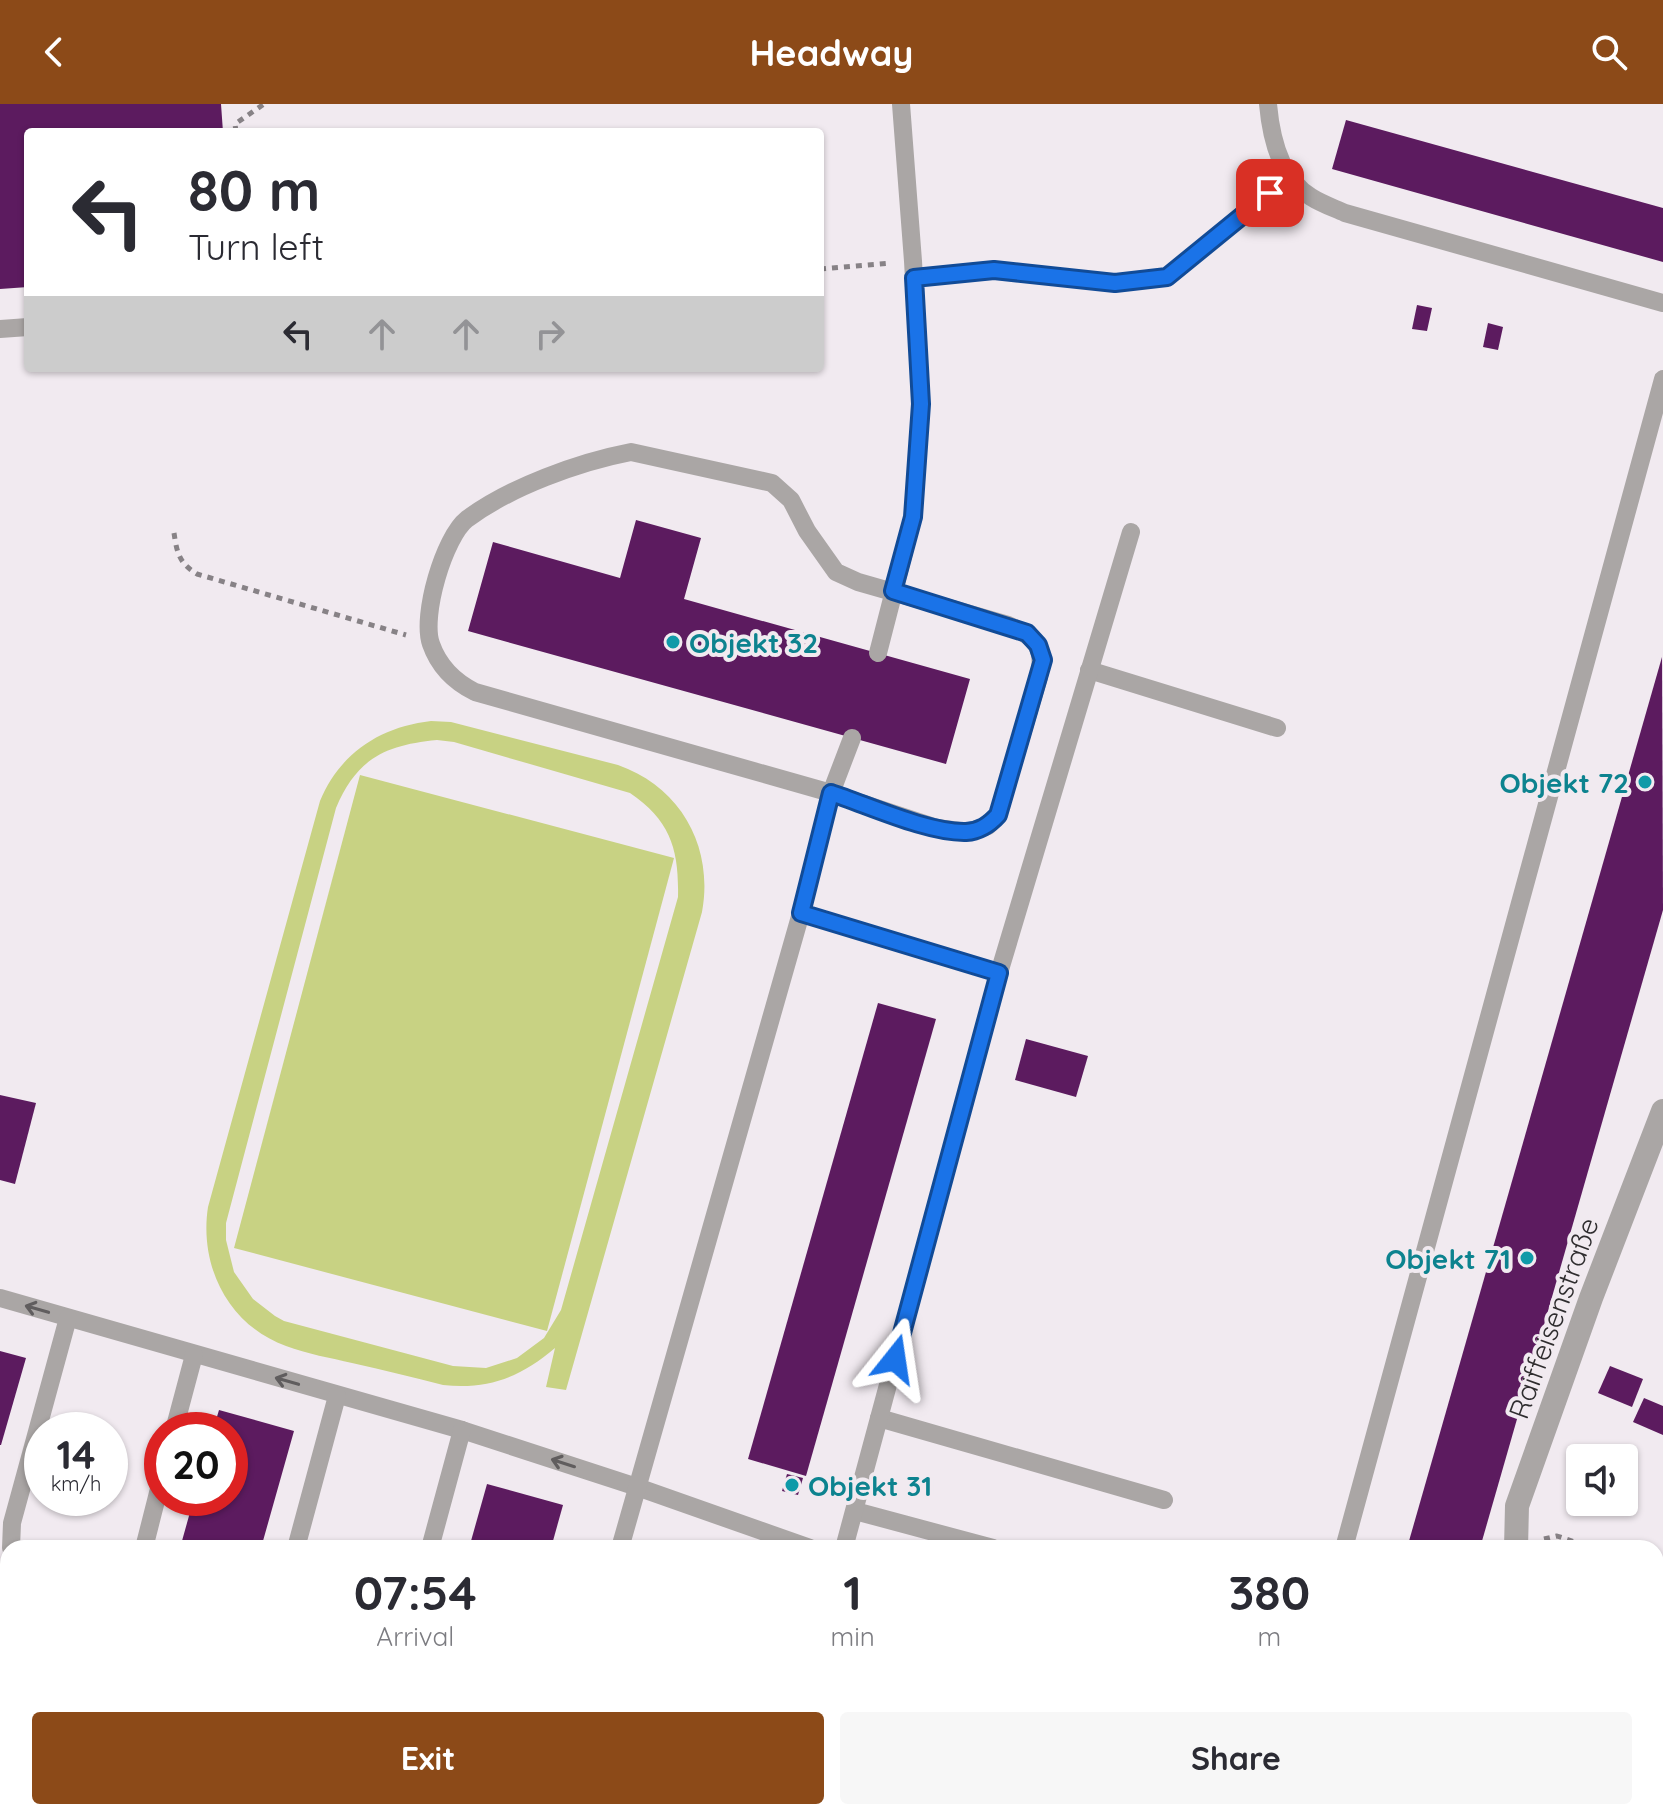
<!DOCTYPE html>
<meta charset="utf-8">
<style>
:root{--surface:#fff;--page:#f7f7f7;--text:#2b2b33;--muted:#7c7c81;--accent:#8c4a18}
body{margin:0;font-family:Quicksand,sans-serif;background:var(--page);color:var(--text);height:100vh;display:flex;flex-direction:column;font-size:30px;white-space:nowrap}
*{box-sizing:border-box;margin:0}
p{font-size:26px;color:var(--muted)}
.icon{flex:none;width:44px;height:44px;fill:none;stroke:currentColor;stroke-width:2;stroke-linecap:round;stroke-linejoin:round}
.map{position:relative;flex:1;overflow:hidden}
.sheet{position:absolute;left:0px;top:1436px;width:1664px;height:280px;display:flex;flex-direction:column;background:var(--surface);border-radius:24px 24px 0 0;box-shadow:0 2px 6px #0004}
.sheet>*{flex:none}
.guide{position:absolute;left:24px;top:24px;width:800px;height:244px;border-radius:8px;box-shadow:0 2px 6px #0004;background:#fff;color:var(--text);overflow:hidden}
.buttons{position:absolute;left:1566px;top:1340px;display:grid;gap:16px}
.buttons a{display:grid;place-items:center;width:72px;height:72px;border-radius:8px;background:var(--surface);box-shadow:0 2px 6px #0004;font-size:40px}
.speed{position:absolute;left:24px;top:1308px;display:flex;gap:16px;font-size:40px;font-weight:700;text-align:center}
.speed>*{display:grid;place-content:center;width:104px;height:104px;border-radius:50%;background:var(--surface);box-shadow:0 2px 6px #0004;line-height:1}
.speed small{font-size:20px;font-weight:400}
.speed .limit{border:12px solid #d22;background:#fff;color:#111}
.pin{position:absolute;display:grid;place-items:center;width:68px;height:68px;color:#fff;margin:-34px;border-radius:16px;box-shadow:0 4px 12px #0006}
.me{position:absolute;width:88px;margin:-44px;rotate:15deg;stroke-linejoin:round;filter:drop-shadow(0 0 6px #0008)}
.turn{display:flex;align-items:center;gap:28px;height:168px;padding:0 32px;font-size:36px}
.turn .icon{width:104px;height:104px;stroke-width:2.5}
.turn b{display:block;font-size:56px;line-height:68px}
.lanes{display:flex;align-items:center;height:76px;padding:0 32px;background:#0003;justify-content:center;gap:40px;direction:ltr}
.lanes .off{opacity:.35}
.eta{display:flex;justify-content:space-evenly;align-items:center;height:136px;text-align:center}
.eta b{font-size:48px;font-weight:700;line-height:56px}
.primary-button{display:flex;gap:16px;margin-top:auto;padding:16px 32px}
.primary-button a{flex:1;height:92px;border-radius:8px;background:var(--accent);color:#fff;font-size:32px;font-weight:700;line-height:92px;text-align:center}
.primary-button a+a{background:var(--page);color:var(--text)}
header{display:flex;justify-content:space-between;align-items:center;height:104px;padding:0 32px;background:var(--accent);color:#fff;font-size:36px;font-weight:700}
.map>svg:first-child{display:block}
.green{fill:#c8d283;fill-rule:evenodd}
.building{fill:#5c1b5f}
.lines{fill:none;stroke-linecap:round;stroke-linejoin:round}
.path{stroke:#878286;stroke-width:5;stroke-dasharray:6 6;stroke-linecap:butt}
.lane{stroke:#aaa6a5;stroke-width:18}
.street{stroke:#aaa6a5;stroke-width:24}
.oneway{stroke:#605d5e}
.route-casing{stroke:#114b97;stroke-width:20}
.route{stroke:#1a73e8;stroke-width:14}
.culture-dot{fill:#0f9aa8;stroke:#f1eaf0;stroke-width:3}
.labels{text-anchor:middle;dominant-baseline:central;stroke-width:8;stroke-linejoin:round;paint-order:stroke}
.culture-label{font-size:28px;font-weight:bold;fill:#0d838f;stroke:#f1eaf0;text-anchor:start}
.street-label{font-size:28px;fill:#2f2d2f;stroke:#f1eaf0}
</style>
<header><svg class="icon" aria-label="back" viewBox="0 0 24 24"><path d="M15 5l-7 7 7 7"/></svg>Headway<svg class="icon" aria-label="search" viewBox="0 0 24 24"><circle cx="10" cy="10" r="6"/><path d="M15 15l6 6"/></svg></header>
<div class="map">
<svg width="1663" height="1716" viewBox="0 0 1663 1716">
<rect width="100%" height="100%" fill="#f1eaf0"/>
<g class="green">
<path d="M431 617 451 618 618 661C681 683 714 743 702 808L566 1286 546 1283 555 1244C521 1273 488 1286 443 1281 413 1273 383 1266 352 1259 331 1254 307 1250 286 1242 228 1221 199 1162 208 1103L320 697C340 649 380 623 431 617ZM437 636 454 638 630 689C671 717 679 746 678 793L561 1206 544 1234 517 1254 486 1264 453 1262 284 1217 275 1212 253 1195 234 1168 226 1136V1119L336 704C357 654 386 641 437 636Z"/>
<polygon points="360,671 674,754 547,1227 234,1144"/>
</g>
<g class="building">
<polygon points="0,0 221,0 223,28 28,28 28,183 0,185"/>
<polygon points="1346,16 1663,104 1663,158 1332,65"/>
<polygon points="1417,201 1432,204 1427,227 1412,225"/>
<polygon points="1488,219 1503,223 1498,246 1483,243"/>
<polygon points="636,416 701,434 684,495 970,575 946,660 468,527 493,438 620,474"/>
<polygon points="1662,553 1663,806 1480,1444 1407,1444"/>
<polygon points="878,899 936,915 806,1372 748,1355"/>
<polygon points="1026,935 1088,952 1076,993 1015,976"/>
<polygon points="0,991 36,999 15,1080 0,1076"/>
<polygon points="0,1247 26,1254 1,1341 0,1341"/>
<polygon points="1610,1262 1643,1275 1632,1303 1598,1289"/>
<polygon points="1644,1294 1663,1302 1663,1331 1633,1318"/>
<polygon points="219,1306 294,1327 261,1444 180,1444 194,1394 230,1394 230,1326 213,1326"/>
<polygon points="787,1370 803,1374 798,1391 782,1387"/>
<polygon points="487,1380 563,1401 551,1444 469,1444"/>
<polygon points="0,1482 8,1484 8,1564 0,1562"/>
<polygon points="1656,1597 1663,1599 1663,1617 1657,1638"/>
<polygon points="475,1708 473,1716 455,1716 430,1709"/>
<polygon points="645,1708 722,1708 720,1716 643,1716"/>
<polygon points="1331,1708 1405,1708 1403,1716 1329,1716"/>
</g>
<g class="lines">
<g class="path">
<polyline points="236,28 235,20 264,0"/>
<polyline points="820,165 891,159"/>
<path d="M174 429C177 449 179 459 197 470L406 531"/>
<polyline points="1544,1435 1557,1432 1593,1444"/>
<polyline points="1656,1464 1663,1467"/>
</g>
<g class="lane">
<path d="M1268 0C1271 34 1280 74 1311 93 1322 100 1334 104 1345 109L1663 199"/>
<polyline points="914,174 994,166 1115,179 1167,173 1290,72"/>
<polyline points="0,225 28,223"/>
<path d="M631 348 772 379 791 396 807 427 836 468 858 478 1008 521C1035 533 1045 542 1039 573L998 711 988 722 967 728 937 724 831 689 475 588C455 578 439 563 431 540 421 512 444 433 467 415 510 383 579 358 631 348Z"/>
<polyline points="878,549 913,413 921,300 913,157 901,0"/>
<polyline points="1089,566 1277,624"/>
<polyline points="801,809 999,869"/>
<polyline points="0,1194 462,1326 637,1383 810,1444"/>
<polyline points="879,1314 1164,1396"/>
<polyline points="174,1326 194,1251"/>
<polyline points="855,1407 993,1444"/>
<polyline points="11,1444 12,1419 68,1214"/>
<polyline points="144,1444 162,1373"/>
<polyline points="296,1444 337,1292"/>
<polyline points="430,1444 462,1326"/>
<polyline points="620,1444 801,809 831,689 852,634"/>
<polyline points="844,1444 999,869 1131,428"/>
<polyline points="1344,1444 1663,275"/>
<polyline points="0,1606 8,1608"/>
<polyline points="359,1708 387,1716"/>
<polyline points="541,1716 543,1708"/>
<polyline points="1139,1716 1141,1708"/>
<polyline points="1270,1716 1272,1708"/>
</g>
<g class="street">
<polyline points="1516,1444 1517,1402 1591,1194 1663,1007"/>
<polyline points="1509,1716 1510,1708"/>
</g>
</g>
<defs><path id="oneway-shaft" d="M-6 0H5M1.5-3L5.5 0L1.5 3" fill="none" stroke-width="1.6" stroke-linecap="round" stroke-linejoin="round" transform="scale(2)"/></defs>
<g class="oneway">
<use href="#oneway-shaft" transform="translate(37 1205) rotate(-164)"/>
<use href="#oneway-shaft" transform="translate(287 1277) rotate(-164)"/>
<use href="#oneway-shaft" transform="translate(563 1359) rotate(-162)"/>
</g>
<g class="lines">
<g class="route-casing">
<path id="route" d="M895 1255 999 869 801 809 831 689C868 701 928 729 966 728 980 727 989 721 998 711L1043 556 1038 541 1027 529 893 487 913 413 921 300 914 174 994 166 1115 179 1167 173 1270 89"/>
</g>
<use href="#route" class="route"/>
</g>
<g class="culture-dot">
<circle cx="673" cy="538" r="8"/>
<circle cx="1645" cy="678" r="8"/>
<circle cx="1527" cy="1154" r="8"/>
<circle cx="792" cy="1381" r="8"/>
</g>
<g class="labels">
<g class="culture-label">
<text x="689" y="538">Objekt 32</text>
<text x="1629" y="678" text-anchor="end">Objekt 72</text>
<text x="1511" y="1154" text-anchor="end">Objekt 71</text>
<text x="808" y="1381">Objekt 31</text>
</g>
<g class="street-label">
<text transform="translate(1553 1214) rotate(-70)">Raiffeisenstraße</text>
</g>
</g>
</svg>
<div class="buttons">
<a><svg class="icon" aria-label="sound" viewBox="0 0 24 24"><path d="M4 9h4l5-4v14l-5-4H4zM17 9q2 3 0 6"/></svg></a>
</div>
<div class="speed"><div>14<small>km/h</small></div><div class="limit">20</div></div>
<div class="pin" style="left:1270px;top:89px;background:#d93025"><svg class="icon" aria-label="arrive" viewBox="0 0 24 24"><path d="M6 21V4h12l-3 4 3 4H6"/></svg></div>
<svg class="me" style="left:895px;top:1255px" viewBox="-20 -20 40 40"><path d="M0-17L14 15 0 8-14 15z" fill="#1a73e8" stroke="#fff" stroke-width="4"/></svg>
<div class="guide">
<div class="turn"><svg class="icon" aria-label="left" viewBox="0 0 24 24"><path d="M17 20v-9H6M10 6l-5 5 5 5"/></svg><div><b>80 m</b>Turn left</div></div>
<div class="lanes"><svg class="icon" aria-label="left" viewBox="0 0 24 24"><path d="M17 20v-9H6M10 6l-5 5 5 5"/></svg><svg class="icon off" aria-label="ahead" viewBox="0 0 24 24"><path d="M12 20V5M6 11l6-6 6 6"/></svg><svg class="icon off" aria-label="ahead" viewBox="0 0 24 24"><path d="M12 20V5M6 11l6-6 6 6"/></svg><svg class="icon off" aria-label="right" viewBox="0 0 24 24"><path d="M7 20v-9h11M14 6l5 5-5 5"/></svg></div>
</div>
<section class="sheet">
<div class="eta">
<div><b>07:54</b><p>Arrival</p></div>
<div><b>1</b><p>min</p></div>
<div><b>380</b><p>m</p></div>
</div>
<div class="primary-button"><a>Exit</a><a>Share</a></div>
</section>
</div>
